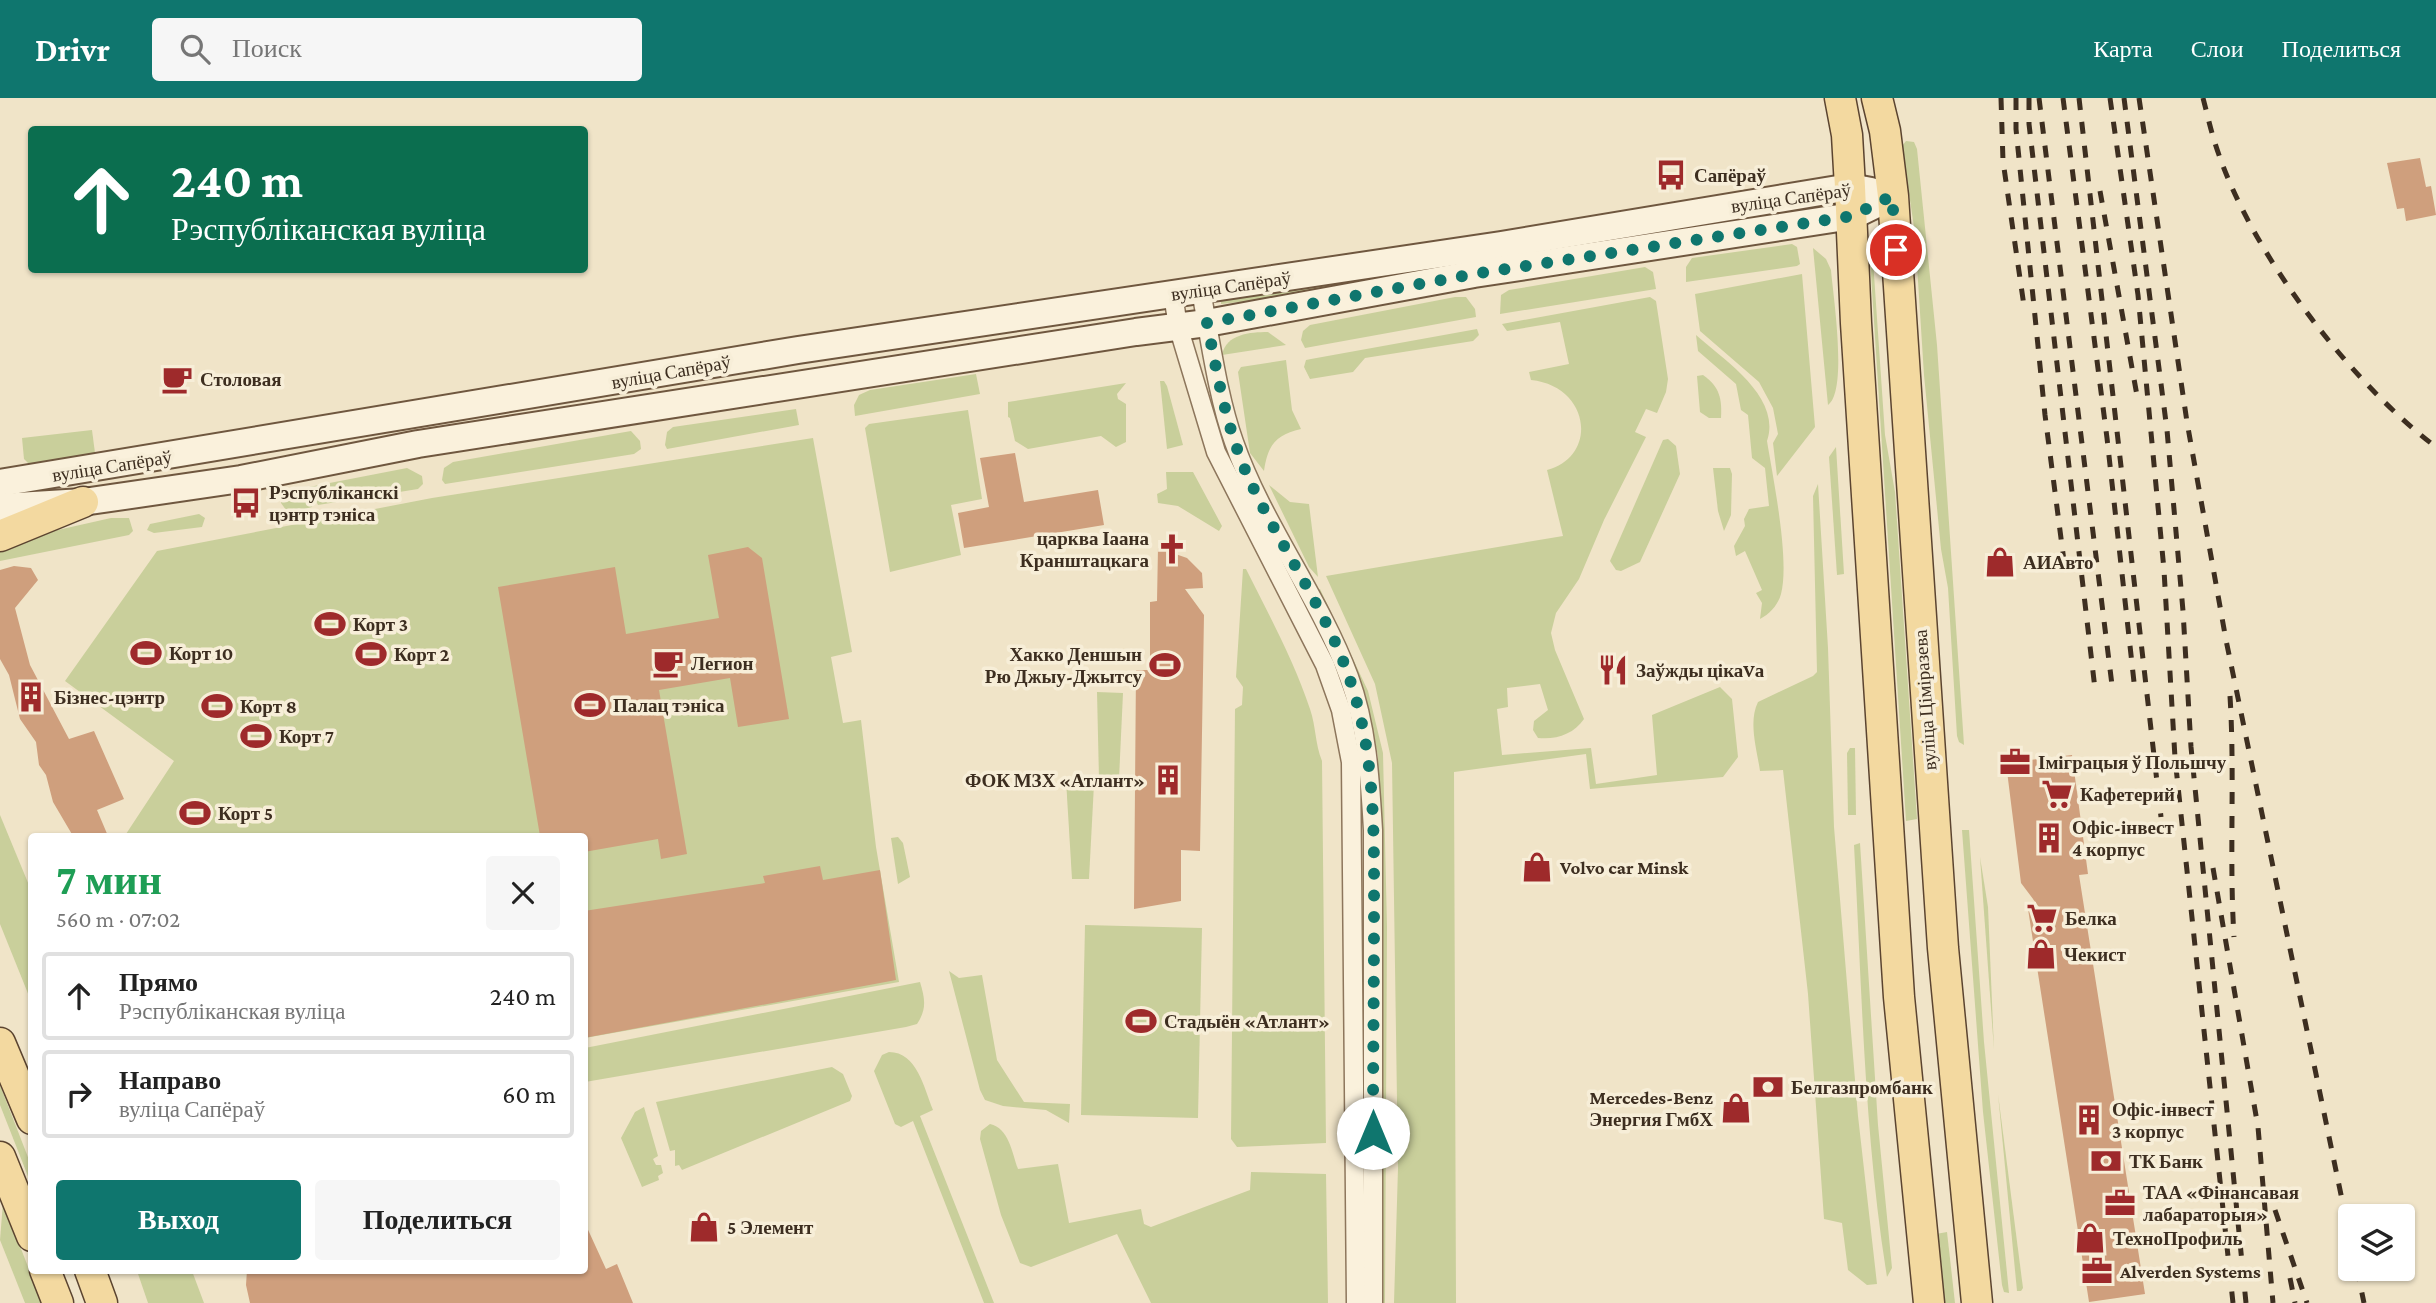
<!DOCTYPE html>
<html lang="ru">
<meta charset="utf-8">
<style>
:root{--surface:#fff;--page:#f6f6f6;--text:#222;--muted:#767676;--line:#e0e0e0;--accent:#0f766e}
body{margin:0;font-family:"Crimson Pro",serif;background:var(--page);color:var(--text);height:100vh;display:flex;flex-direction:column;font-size:26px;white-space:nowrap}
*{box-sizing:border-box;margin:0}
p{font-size:23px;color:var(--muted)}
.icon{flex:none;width:38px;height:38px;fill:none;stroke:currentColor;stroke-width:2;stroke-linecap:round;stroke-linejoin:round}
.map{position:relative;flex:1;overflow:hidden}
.details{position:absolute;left:28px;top:735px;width:560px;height:441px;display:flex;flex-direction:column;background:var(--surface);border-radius:7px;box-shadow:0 2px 5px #0004}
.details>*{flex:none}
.banner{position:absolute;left:28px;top:28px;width:560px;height:147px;border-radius:7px;box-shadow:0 2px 5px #0004;background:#0b6e4f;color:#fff;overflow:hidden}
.tools{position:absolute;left:2338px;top:1106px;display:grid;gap:14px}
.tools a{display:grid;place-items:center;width:77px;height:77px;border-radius:7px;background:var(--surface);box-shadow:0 2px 5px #0004;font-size:35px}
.pin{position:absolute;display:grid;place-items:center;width:60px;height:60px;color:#fff;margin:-30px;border:4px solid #fff;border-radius:50%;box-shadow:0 2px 7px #0007}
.me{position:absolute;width:77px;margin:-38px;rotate:0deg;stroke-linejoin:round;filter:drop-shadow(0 0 5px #0008)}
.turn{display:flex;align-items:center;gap:24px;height:147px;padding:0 28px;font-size:32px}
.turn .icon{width:91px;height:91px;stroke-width:2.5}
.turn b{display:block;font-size:49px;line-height:60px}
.round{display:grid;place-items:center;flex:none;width:74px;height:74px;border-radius:7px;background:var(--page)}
.head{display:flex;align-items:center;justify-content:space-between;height:119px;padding:0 28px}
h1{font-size:42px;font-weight:800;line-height:52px;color:#1e9e55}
.button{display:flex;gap:14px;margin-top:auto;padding:14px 28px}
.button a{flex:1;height:80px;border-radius:7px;background:var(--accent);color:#fff;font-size:28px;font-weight:800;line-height:80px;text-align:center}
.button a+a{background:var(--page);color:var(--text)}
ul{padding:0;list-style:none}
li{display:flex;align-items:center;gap:21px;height:88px;margin:0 14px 10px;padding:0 14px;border:4px solid var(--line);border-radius:7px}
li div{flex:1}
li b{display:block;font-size:26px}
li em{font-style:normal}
header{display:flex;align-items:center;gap:42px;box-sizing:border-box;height:98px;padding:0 35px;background:var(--accent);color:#fff}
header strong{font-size:33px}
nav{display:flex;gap:38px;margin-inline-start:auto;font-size:24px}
.search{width:490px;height:63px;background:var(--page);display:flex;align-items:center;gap:18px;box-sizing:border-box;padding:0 24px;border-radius:7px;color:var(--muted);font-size:26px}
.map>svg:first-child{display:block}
.green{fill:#c9cf9b}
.building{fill:#cf9f7d}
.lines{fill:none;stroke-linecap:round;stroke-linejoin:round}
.street-casing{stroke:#8d765c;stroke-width:21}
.secondary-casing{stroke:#6f573f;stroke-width:30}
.primary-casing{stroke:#5b4430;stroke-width:33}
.street{stroke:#faf1dc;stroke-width:18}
.secondary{stroke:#faf1dc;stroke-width:26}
.primary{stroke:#f3d9a0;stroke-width:30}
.rail{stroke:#3d2e20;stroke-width:5;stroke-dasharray:12 12;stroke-linecap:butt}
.route{stroke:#0f766e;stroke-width:12;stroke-dasharray:0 21.6}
.labels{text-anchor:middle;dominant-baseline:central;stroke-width:7;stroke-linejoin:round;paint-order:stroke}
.poi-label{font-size:19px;font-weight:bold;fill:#3d2e20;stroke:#f7eed8;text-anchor:start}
.street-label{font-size:19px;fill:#3d2e20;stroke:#f7eed8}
</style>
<header>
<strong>Drivr</strong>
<div class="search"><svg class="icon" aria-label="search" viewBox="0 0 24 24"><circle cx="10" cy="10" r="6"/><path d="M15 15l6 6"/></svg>Поиск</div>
<nav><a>Карта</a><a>Слои</a><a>Поделиться</a></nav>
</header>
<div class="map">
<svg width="2436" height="1205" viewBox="0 0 2436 1205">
<rect width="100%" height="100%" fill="#f0e4c8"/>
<g class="green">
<polygon points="1906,43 1914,44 1917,51 1937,247 1964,647 1959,644 1957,638 1948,490 1941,451 1924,277 1915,136 1902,48"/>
<polygon points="1787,110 1790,113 1280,200 1221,206 1221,199"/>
<polygon points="1792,146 1797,149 1800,166 1797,168 1686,184 1686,169 1692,160"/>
<path d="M1813 150 1826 161 1831 172C1833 197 1848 293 1828 307Z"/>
<polygon points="1870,161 1873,162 1885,337 1895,394 1917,721 1906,723"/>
<polygon points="1645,169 1653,174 1656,191 1500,216 1501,197 1509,192"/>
<polygon points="1802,176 1815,329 1777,378 1773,345 1778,336 1773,310 1759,284 1700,233 1695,196"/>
<polygon points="1455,199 1466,199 1475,211 1476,219 1305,250 1301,242 1303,233 1310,227"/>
<path d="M1650 199 1656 203 1668 281 1666 294 1657 315 1646 311 1635 334 1646 339 1604 422 1579 481 1556 515 1551 535 1555 552 1584 621C1574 636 1556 642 1538 640L1533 632 1534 623 1548 612 1540 586 1507 590 1508 609 1497 611 1502 657 1591 650 1596 686 1657 677 1652 617 1720 589 1732 601 1738 659 1723 679 1590 691 1586 656 1454 674 1456 1205H1394L1398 1070 1392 665 1375 586 1326 478 1563 438 1547 372C1599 358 1590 288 1531 282L1529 274 1569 266 1560 224 1507 233 1502 226Z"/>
<polygon points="1477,231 1479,237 1473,243 1365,260 1353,274 1310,281 1304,269 1306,262 1311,261"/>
<path d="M1268 234 1286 247 1222 257C1226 236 1250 234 1268 234Z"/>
<path d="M1696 237C1724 262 1782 299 1767 343 1773 380 1790 462 1781 496 1778 507 1770 516 1760 521L1762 505 1756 495 1762 492 1745 453 1736 458 1734 448 1745 428 1744 421 1749 411 1769 408 1765 370 1752 360 1748 317 1741 312 1736 286 1698 253Z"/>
<path d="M1286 262 1292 312 1301 331C1276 337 1268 346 1264 373L1250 355 1238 274 1241 269Z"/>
<polygon points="976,276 980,296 855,318 854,307 859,297 870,292"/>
<path d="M1703 277C1720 289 1722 301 1721 320H1709L1700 314 1697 278Z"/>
<polygon points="1160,283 1164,283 1167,288 1183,347 1167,351"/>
<polygon points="1126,285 1117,296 1118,301 1126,306 1126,344 1116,349 1101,338 1028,351 1015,343 1010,320 1008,319 1008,304"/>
<polygon points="796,311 799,327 667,351 665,347 667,334 673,329"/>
<polygon points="968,312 982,401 951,407 961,457 890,474 865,330 869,326"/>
<polygon points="92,332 95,355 36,365 28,365 24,361 22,340"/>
<polygon points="631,333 640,343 641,351 634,356 445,386 442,382 444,370 453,364"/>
<polygon points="813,340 852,554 831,559 843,625 861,622 876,749 899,884 585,940 584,738 127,738 126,736 174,663 65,583 157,453 432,400"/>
<polygon points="1668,341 1676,348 1680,376 1640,464 1621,473 1616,472 1610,463 1663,342"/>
<polygon points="1836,349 1844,476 1837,477 1829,359"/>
<polygon points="407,370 422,378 423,386 418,391 318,407 309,389"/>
<polygon points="1713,370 1730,370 1732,376 1731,417 1724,433 1718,413"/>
<polygon points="1166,374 1193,374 1222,428 1219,433 1178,408 1158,405 1157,396 1167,391"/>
<path d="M1818 386 1828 550 1834 729 1858 1018 1877 1186 1867 1187 1848 1172 1842 1125 1824 1121 1808 896 1783 672 1760 673C1757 652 1748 624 1758 604L1813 578 1817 574 1813 398Z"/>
<polygon points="1269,387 1290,404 1309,406 1318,479 1309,469"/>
<polygon points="304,391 310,393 314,402 312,409 293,414 286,412 281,405 281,394"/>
<polygon points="199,416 205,420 202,429 154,435 147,432 150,426"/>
<polygon points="111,420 129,420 133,433 129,437 0,463 0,445"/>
<path d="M1243 471H1246C1269 517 1294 563 1310 611 1316 628 1315 646 1322 663L1326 1045 1237 1049 1231 1041 1235 611 1242 607 1243 589 1236 579Z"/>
<polygon points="1320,491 1368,593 1383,655 1387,829 1385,1205 1378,1205 1378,658 1365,595 1315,494"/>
<polygon points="1097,594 1123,595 1119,681 1099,681"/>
<polygon points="1850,650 1855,650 1856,717 1848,717 1847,655"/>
<polygon points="1066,682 1094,686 1089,781 1072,781"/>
<polygon points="0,717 31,792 31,903 0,826"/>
<polygon points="1962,732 1969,732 1984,944 2009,1195 2004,1194 2002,1187 1983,1014"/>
<polygon points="898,739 903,745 910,779 898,786 891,740"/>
<path d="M1860 745 1878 1027 1892 1170 1887 1179C1864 1037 1862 891 1854 747Z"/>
<polygon points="1980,759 1988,809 1994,952"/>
<polygon points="1085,827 1202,830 1198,1020 1081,1017"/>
<polygon points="949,873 959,880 982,877 997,962 1024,1004 1070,1006 1069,1025 1046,1012 1003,1008 985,1002 980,992"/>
<path d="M920 884C925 901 927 911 917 926L906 929 585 984V950Z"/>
<path d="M889 954C917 954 924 990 933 1012L920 1018 994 1205H984L913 1023 901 1029 895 1026 874 973 882 957Z"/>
<polygon points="832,969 843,976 852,998 850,1003 682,1072 679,1067 675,1068 675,1052 670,1053 656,1004"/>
<polygon points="0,987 31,1067 31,1086 0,1007"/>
<polygon points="1998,996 2023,1190 2021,1193 2017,1193"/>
<polygon points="644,1009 658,1058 653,1061 656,1067 661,1067 663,1075 658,1078 659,1082 642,1089 621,1040 635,1014"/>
<path d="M990 1026C1009 1030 1012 1055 1018 1071L1058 1066 1069 1125 1141 1111 1144 1126 1151 1129 1250 1092 1251 1074 1326 1076 1328 1205H1151L1117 1136 1031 1169 1020 1165 1001 1117 980 1041 981 1033Z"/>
<polygon points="3,1104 42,1205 25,1205 0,1142"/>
<polygon points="1947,1134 1955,1205 1945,1205 1936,1136"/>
<polygon points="137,1173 192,1173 204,1205 148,1205"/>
</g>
<g class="building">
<polygon points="2420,60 2426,89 2431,88 2436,117 2406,123 2404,110 2397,111 2387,65"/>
<polygon points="1015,355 1024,404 1098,392 1104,427 964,450 958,415 989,409 980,360"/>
<polygon points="748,449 762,460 789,621 738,629 730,580 659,592 687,756 661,761 658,741 584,754 584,738 540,738 498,489 615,469 626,536 719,520 708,457"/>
<polygon points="1158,450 1187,460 1202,475 1203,490 1185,491 1204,517 1200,753 1181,752 1181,803 1134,811 1136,572 1150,572 1150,504 1157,503"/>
<polygon points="14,468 31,470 38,482 15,510 30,567 69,641 94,633 124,701 97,712 108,738 73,738 53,704 46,677 39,667 36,644 20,621 9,577 0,561 0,472"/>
<polygon points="2072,657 2088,776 2079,777 2145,1196 2089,1204 2028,811 2039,809 2021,785 2006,665"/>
<polygon points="820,768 823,782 880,772 896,882 584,940 584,813 765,785 763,778"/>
<polygon points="584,1123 606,1171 617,1166 633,1205 250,1205 246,1187 247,1172 584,1172"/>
</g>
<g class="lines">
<g class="street-casing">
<g id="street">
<path d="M1201 193C1210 240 1218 300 1234 344 1263 427 1319 498 1349 579 1367 628 1370 681 1373 732V1205"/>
<polyline points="1173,197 1178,228 1216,354 1325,567 1341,612 1351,664 1356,1205"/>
</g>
</g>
<g class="secondary-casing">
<g id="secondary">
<polyline points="0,385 798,252 1501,147 1850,89 1871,93"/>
<polyline points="0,409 83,404 241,381 418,346 1136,234 1207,225 1474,176 1852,118 1893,98"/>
</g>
</g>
<g class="primary-casing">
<g id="primary">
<polyline points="1840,0 1847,37 1850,89 1856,225 1899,899 1929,1205"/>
<polyline points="1877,0 1885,33 1893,98 1943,850 1977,1205"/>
<polyline points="0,438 83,404"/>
<polyline points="0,945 32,1021"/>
<polyline points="0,1059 32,1138"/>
<polyline points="45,1172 58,1205"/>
<polyline points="90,1172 102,1205"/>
</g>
</g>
<use href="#street" class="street"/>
<use href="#secondary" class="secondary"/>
<use href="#primary" class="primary"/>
<g class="rail">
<polyline points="2001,0 2003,63 2024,208"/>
<polyline points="2016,0 2016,31 2045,317 2065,471"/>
<polyline points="2029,0 2029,26 2095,591"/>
<polyline points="2039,0 2113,595"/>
<polyline points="2063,0 2107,340 2135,593"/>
<polyline points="2079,0 2161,719"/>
<polyline points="2110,0 2138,197 2164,472 2175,660 2233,1205"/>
<polyline points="2124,0 2167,332 2183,513 2191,649 2246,1205"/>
<polyline points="2139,0 2187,324 2226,542 2350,1140"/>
<path d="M2203 0C2208 19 2212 38 2219 57 2254 158 2350 284 2436 349"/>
<polyline points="2100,93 2138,303"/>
<path d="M2230 598C2235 679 2229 759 2234 839"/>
<polyline points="2213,770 2258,1029 2273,1205"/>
<polyline points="2275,1112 2307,1205"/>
<polyline points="2357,1171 2364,1205"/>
<polyline points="2290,1180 2295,1205"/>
</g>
</g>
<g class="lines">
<path class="route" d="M1373 1035C1373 962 1374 890 1374 818 1374 739 1376 658 1350 582 1328 515 1280 448 1250 383 1227 334 1218 279 1207 225L1474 176 1852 118 1892 98 1896 152"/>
</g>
<defs>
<g id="bus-bare" transform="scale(2.415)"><path d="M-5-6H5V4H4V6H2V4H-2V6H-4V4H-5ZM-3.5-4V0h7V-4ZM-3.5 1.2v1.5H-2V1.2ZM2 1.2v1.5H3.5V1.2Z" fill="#9e2a2b" stroke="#f7eed8" stroke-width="2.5" paint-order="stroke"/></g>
<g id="cafe-bare" transform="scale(2.415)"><path d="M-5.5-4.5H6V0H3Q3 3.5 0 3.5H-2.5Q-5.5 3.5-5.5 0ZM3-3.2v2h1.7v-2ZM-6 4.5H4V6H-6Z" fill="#9e2a2b" stroke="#f7eed8" stroke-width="2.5" paint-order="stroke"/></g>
<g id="church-bare" transform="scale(2.415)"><path d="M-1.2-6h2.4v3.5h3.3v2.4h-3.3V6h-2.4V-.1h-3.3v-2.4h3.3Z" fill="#9e2a2b" stroke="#f7eed8" stroke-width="2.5" paint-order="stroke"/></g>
<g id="shop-bare" transform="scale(2.415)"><path d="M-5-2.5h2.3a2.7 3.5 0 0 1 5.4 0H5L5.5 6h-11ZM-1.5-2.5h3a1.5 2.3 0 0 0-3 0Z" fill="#9e2a2b" stroke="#f7eed8" stroke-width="2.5" paint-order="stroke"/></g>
<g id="stadium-bare" transform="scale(2.415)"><path d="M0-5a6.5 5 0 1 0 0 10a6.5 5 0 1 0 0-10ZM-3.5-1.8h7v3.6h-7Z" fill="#9e2a2b" stroke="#f7eed8" stroke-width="2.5" paint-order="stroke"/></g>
<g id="restaurant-bare" transform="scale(2.415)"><path d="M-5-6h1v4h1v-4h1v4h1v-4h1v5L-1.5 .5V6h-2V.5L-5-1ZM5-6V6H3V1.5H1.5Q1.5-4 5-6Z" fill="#9e2a2b" stroke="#f7eed8" stroke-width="2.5" paint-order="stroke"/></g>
<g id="building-bare" transform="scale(2.415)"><path d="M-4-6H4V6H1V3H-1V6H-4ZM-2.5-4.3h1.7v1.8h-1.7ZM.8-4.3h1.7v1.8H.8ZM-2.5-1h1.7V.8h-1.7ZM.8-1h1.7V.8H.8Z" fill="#9e2a2b" stroke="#f7eed8" stroke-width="2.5" paint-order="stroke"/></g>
<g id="office-bare" transform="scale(2.415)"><path d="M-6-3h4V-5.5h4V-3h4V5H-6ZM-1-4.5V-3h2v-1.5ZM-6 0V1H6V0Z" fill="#9e2a2b" stroke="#f7eed8" stroke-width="2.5" paint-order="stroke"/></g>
<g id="supermarket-bare" transform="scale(2.415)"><path d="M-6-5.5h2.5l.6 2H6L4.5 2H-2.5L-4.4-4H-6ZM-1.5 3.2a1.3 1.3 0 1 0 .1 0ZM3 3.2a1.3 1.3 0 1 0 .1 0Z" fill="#9e2a2b" stroke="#f7eed8" stroke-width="2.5" paint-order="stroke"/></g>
<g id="bank-bare" transform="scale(2.415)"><path d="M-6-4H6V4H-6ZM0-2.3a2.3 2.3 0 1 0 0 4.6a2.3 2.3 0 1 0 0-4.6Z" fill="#9e2a2b" stroke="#f7eed8" stroke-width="2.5" paint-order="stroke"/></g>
</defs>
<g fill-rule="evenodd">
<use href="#bus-bare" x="1671" y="77"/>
<use href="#cafe-bare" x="177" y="281"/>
<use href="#bus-bare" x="246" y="405"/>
<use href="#church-bare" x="1172" y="451"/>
<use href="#shop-bare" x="2000" y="464"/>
<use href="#stadium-bare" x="330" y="526"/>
<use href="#stadium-bare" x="146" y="555"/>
<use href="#stadium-bare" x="371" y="556"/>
<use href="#cafe-bare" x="668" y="565"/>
<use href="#stadium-bare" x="1165" y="567"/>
<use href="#restaurant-bare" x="1613" y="572"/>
<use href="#building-bare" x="31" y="599"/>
<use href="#stadium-bare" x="590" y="607"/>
<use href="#stadium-bare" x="217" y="608"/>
<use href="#stadium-bare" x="256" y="638"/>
<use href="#office-bare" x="2015" y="664"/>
<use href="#building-bare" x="1168" y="682"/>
<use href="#supermarket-bare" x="2057" y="696"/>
<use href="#stadium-bare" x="195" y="715"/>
<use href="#building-bare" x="2049" y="740"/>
<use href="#shop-bare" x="1537" y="769"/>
<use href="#supermarket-bare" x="2042" y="820"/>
<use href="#shop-bare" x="2041" y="856"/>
<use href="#stadium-bare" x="1141" y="923"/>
<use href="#bank-bare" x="1768" y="989"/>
<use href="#shop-bare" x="1736" y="1010"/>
<use href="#building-bare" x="2089" y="1022"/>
<use href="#bank-bare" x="2106" y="1063"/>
<use href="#office-bare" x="2120" y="1105"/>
<use href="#shop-bare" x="704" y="1129"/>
<use href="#shop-bare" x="2090" y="1140"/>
<use href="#office-bare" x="2097" y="1173"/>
</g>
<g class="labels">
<g class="poi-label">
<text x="1694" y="77">Сапёраў</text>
<text x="200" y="281">Столовая</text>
<text x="269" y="394">Рэспубліканскі<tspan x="269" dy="22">цэнтр тэніса</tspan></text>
<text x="1149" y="440" text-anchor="end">царква Іаана<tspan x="1149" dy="22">Кранштацкага</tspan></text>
<text x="2023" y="464">АИАвто</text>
<text x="353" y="526">Корт 3</text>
<text x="169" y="555">Корт 10</text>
<text x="394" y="556">Корт 2</text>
<text x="1142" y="556" text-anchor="end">Хакко Деншын<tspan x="1142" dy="22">Рю Джыу-Джытсу</tspan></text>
<text x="691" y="565">Легион</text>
<text x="1636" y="572">Заўжды цікаVа</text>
<text x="54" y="599">Бізнес-цэнтр</text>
<text x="613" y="607">Палац тэніса</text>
<text x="240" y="608">Корт 8</text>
<text x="279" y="638">Корт 7</text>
<text x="2038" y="664">Іміграцыя ў Польшчу</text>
<text x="1145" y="682" text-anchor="end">ФОК МЗХ «Атлант»</text>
<text x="2080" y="696">Кафетерий</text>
<text x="218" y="715">Корт 5</text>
<text x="2072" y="729">Офіс-інвест<tspan x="2072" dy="22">4 корпус</tspan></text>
<text x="1560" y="769">Volvo car Minsk</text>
<text x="2065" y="820">Белка</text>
<text x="2064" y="856">Чекист</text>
<text x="1164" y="923">Стадыён «Атлант»</text>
<text x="1791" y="989">Белгазпромбанк</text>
<text x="1713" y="999" text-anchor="end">Mercedes-Benz<tspan x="1713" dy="22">Энергия ГмбХ</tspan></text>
<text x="2112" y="1011">Офіс-інвест<tspan x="2112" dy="22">3 корпус</tspan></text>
<text x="2129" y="1063">ТК Банк</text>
<text x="2143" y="1094">ТАА «Фінансавая<tspan x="2143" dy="22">лабараторыя»</tspan></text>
<text x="727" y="1129">5 Элемент</text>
<text x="2113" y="1140">ТехноПрофиль</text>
<text x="2120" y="1173">Alverden Systems</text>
</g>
<g class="street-label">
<text transform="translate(1791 100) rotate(-8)">вуліца Сапёраў</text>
<text transform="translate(1231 188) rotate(-8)">вуліца Сапёраў</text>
<text transform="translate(671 274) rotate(-10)">вуліца Сапёраў</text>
<text transform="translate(112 368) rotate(-9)">вуліца Сапёраў</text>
<text transform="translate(1925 602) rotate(-94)">вуліца Ціміразева</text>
</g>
</g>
</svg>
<div class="tools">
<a><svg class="icon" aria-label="layers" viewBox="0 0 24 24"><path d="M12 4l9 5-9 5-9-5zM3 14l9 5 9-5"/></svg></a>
</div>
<div class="pin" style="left:1896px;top:152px;background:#d93025"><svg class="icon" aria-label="arrive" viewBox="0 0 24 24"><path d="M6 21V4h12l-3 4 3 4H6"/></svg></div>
<svg class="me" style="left:1373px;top:1035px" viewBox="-20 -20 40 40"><circle r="19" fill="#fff"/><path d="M0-13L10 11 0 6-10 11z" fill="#0f766e"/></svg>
<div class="banner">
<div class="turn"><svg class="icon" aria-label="ahead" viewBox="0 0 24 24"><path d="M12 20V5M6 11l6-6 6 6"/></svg><div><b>240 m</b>Рэспубліканская вуліца</div></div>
</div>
<section class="details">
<div class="head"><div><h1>7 мин</h1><p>560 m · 07:02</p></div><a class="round"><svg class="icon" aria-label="close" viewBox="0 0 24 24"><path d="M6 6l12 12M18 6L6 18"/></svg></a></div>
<ul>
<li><svg class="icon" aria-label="ahead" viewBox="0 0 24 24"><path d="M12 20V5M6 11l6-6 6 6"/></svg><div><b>Прямо</b><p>Рэспубліканская вуліца</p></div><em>240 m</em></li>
<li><svg class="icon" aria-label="right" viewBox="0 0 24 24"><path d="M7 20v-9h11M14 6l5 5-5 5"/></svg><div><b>Направо</b><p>вуліца Сапёраў</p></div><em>60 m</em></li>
</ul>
<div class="button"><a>Выход</a><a>Поделиться</a></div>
</section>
</div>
